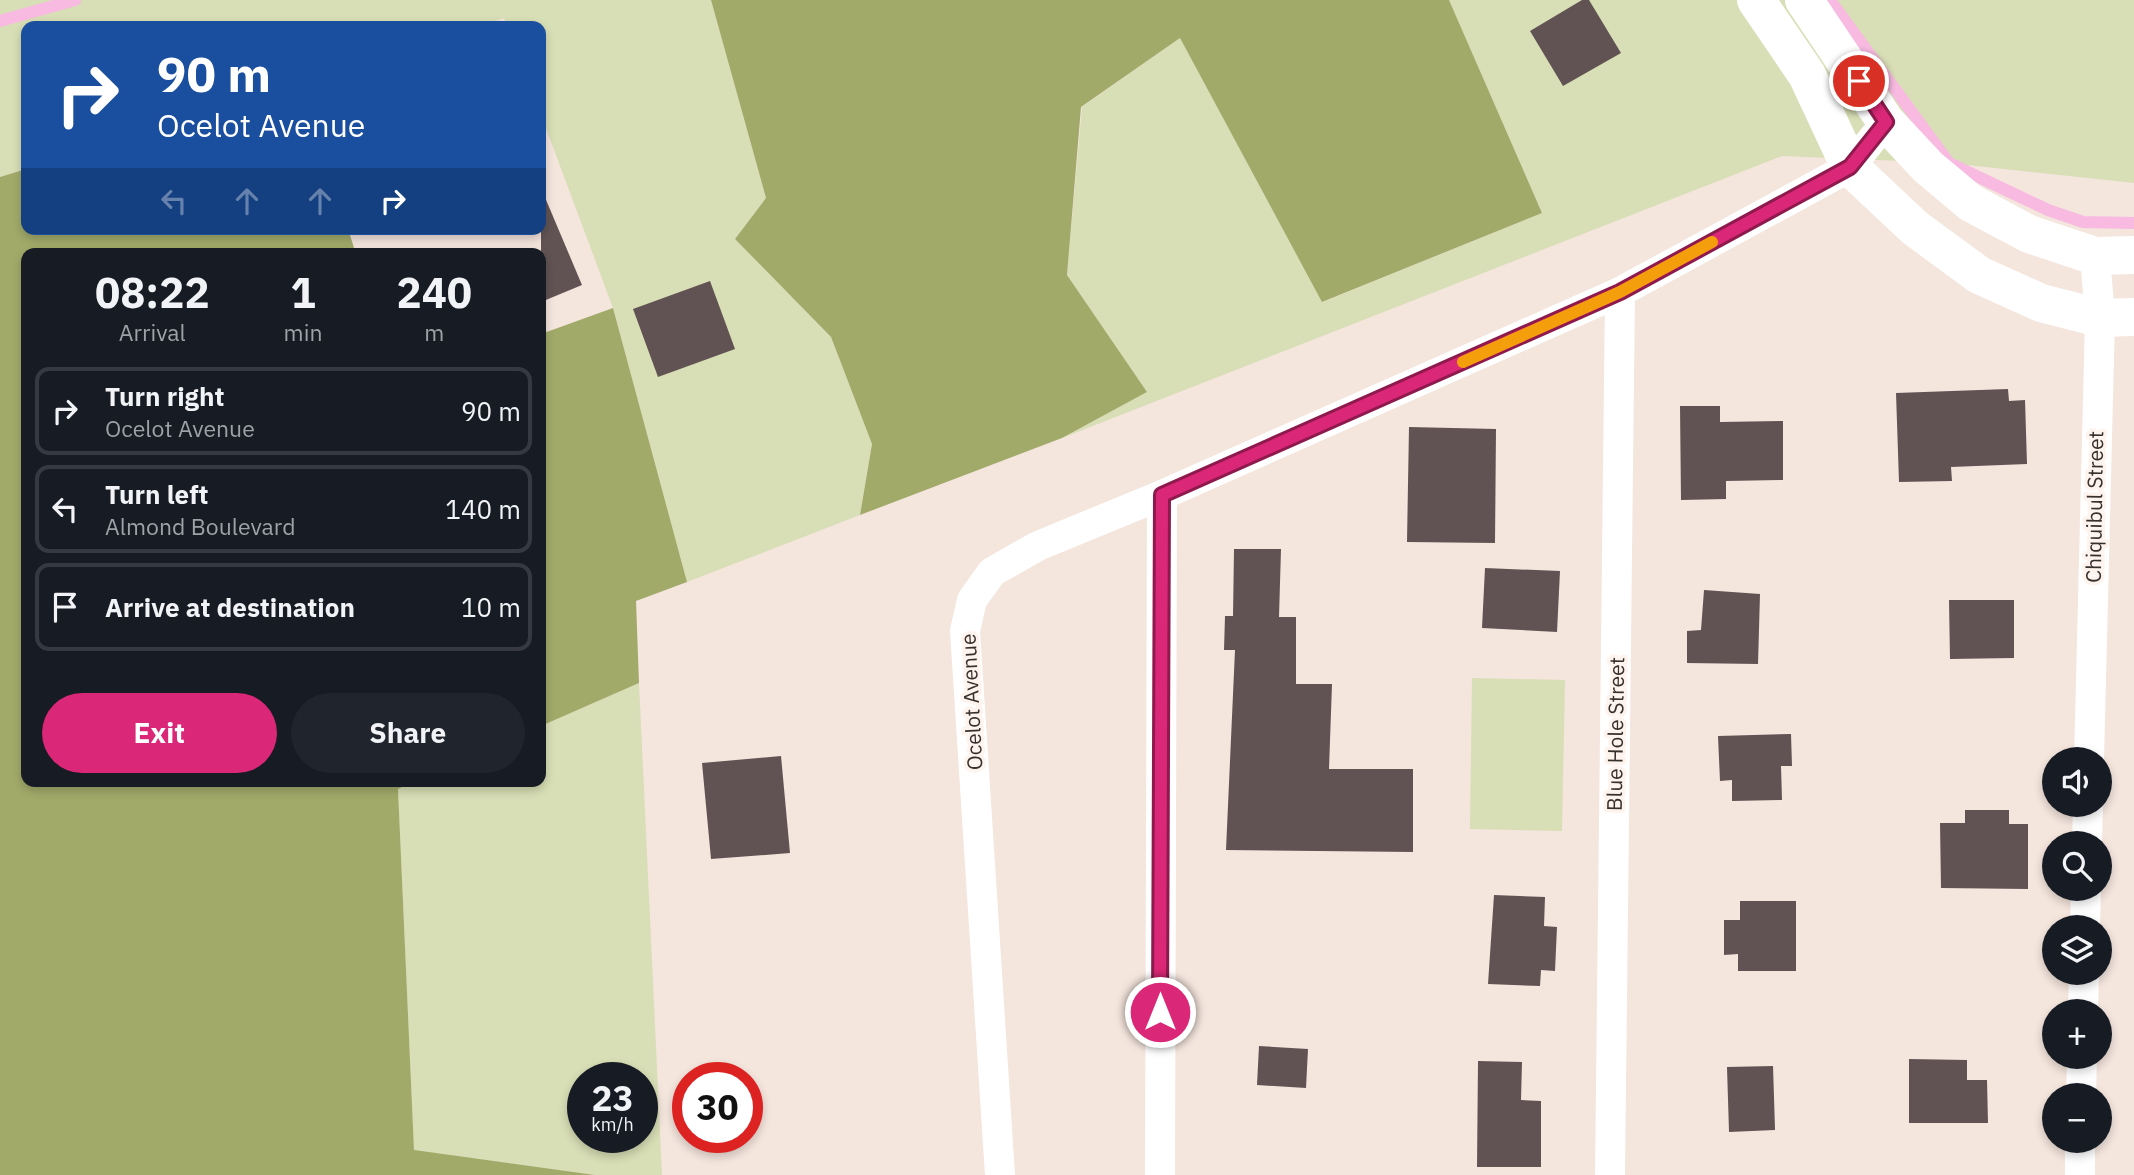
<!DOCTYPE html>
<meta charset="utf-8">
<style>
:root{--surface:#171b24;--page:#20242c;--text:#f1f3f6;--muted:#9ea1a6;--line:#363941;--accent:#db2777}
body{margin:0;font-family:"IBM Plex Sans",sans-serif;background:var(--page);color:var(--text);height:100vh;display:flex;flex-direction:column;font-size:26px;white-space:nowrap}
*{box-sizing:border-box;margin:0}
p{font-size:23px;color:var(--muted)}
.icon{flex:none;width:38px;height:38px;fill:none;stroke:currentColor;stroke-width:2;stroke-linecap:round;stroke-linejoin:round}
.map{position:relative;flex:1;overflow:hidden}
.drawer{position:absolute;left:21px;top:248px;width:525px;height:539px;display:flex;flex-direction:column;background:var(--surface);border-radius:14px;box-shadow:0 4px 10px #0003}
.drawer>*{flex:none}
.hud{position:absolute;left:21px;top:21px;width:525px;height:214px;border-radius:14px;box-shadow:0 4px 10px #0003;background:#1a4fa0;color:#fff;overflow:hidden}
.fabs{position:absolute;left:2042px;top:747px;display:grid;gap:14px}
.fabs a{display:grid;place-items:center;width:70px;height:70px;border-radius:50%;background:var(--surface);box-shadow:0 4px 10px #0003;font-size:35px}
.speed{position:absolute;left:567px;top:1062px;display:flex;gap:14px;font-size:35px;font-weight:700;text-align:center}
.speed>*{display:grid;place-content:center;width:91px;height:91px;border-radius:50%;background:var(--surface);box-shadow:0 4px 10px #0003;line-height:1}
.speed small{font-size:18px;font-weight:400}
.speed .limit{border:10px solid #d22;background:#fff;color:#111}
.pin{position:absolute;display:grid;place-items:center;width:60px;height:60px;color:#fff;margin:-30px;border:4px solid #fff;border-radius:50%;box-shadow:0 2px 7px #0007}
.me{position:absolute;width:77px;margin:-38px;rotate:0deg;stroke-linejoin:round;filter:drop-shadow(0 0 5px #0008)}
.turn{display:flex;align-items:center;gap:24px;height:147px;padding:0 21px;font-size:32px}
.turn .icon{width:91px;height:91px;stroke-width:2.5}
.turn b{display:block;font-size:49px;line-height:60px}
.lanes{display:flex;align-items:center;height:66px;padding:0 21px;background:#0003;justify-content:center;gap:35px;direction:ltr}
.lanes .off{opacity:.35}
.eta{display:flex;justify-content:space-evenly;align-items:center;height:119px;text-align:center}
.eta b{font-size:42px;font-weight:800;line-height:49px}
.primary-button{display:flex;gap:14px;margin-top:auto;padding:14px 21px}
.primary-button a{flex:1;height:80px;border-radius:42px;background:var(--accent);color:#fff;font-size:28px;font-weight:800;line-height:80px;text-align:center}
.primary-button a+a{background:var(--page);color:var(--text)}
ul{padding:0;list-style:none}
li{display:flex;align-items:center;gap:21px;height:88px;margin:0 14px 10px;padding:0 7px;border:4px solid var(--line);border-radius:14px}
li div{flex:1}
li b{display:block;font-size:26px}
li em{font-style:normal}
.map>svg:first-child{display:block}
.green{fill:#d8deb5;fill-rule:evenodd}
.forest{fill:#a2aa6a}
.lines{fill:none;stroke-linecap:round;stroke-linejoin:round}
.stream{stroke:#f8bae1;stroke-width:12}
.building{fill:#615354}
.street{stroke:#fff;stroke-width:30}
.secondary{stroke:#fff;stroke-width:38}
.route-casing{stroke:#8e194d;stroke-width:18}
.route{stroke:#db2777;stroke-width:12}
.slow{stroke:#f59e0b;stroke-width:12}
.labels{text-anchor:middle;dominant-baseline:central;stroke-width:7;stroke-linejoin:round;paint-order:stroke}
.street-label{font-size:21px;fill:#37312e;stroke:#fff3ed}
</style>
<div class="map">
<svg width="2134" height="1175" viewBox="0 0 2134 1175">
<rect width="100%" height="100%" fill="#f4e5dd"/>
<g class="green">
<polygon points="0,0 711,0 766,198 735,239 831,337 872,444 860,515 687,582 613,308 541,115 541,26 507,26 504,18 480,26 26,26 26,169 0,177"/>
<polygon points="1449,0 2134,0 2134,183 1949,163 1782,156 1062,438 1147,392 1067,275 1082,107 1180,38 1323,302 1542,213"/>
<polygon points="1472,678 1565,680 1562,831 1470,829"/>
<path d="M639 683 662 1175H595L414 1151 398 789 412 782H541V726ZM583 1078H642V1138H583Z"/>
</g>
<g class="forest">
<polygon points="711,0 1449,0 1542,213 1322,302 1180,38 1081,107 1067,275 1147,392 1062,438 860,515 872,444 831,337 735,239 766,198"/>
<polygon points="26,169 26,229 348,229 356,254 26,254 26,782 412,782 398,789 414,1150 595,1175 0,1175 0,177"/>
<polygon points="613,308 687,582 636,601 639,683 541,726 541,334"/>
</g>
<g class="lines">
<g class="stream">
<polyline points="1830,0 1949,163 2048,210 2083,222 2134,223"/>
<polyline points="0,21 75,0"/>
</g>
</g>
<g class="building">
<polygon points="1582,0 1589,0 1621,53 1563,86 1530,31"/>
<polygon points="541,188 582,285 541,302"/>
<polygon points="710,281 735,349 658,377 633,309"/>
<polygon points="2008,389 2009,401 2025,400 2027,464 1951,467 1952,481 1899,482 1896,393"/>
<polygon points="1680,406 1720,406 1720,422 1783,421 1783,480 1726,481 1726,499 1681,500"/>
<polygon points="1409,427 1496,429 1495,543 1407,542"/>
<polygon points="1234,549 1281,549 1279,617 1296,617 1296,684 1332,684 1329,769 1413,769 1413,852 1226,850 1235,650 1224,650 1225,616 1233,616"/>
<polygon points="1485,568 1560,571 1557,632 1482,628"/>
<polygon points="1704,590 1760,594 1758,664 1687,663 1687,631 1701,630"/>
<polygon points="1949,600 2014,600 2014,658 1950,659"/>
<polygon points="1791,734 1792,766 1781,766 1782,800 1732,801 1732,780 1720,781 1718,736"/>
<polygon points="781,756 790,853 711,859 702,763"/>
<polygon points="1965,810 2009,810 2009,824 2028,824 2028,889 1941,888 1940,823 1965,823"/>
<polygon points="1494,895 1545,897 1544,926 1557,927 1555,971 1541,970 1540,986 1488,984"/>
<polygon points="1740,901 1796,901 1796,971 1738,971 1738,954 1724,955 1724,920 1740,920"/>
<polygon points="1259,1046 1308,1049 1306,1088 1257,1085"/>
<polygon points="1909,1059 1967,1060 1967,1080 1987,1080 1988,1123 1909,1123"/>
<polygon points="1478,1061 1522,1062 1521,1100 1541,1101 1541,1167 1477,1167"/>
<polygon points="1773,1066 1775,1130 1729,1132 1727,1067"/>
</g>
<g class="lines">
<g class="street">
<polyline points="2089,760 2100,318 2095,256"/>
<polyline points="2087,844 2088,805"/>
<polyline points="2085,928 2086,889"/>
<polyline points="2083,1012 2084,973"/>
<polyline points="2081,1096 2082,1057"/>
<polyline points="1000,1175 965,631 972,600 992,572 1038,546 1162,495 1620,292 1850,167 1886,122"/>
<polyline points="1160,1175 1162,495"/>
<polyline points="1610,1175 1620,292"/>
<polyline points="2080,1175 2080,1141"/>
</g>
<g class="secondary">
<polyline points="1756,0 1807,75 1850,167 1915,228 1979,275 2041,303 2100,318 2134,317"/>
<polyline points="1804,0 1886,122 1928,167 1971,203 2029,234 2095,256 2134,255"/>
</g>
</g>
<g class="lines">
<g class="route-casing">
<polyline id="route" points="1160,1012 1162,495 1620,292 1850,167 1886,122 1859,81"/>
</g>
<use href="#route" class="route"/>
<polyline class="slow" points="1463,362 1620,292 1712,242"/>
</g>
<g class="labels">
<g class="street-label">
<text transform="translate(2094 507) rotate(-89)">Chiquibul Street</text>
<text transform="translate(971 702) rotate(-93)">Ocelot Avenue</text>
<text transform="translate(1615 734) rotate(-89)">Blue Hole Street</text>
</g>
</g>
</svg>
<div class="fabs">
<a><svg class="icon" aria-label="sound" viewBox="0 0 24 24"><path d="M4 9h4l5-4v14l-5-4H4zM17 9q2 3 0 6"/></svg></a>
<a><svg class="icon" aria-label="search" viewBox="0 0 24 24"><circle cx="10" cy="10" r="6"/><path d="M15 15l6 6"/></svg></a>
<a><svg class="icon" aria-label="layers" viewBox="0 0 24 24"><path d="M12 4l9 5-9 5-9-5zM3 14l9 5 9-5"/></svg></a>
<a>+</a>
<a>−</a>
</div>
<div class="speed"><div>23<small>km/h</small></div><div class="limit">30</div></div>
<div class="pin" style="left:1859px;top:81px;background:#d93025"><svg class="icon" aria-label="arrive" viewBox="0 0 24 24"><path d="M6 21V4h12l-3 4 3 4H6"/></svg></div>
<svg class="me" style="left:1160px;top:1012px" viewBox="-20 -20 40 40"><circle r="17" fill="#db2777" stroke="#fff" stroke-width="3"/><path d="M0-11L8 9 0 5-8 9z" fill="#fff"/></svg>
<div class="hud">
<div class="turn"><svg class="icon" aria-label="right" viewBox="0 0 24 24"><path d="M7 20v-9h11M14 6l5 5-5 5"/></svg><div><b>90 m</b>Ocelot Avenue</div></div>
<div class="lanes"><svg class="icon off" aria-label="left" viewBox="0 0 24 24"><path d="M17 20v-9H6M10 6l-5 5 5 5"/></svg><svg class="icon off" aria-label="ahead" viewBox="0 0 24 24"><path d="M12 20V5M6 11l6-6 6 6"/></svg><svg class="icon off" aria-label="ahead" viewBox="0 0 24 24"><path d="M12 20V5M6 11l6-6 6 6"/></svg><svg class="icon" aria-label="right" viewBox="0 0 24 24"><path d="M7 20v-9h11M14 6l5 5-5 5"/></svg></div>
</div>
<section class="drawer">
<div class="eta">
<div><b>08:22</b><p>Arrival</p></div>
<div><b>1</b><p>min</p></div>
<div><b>240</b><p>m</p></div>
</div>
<ul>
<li><svg class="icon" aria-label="right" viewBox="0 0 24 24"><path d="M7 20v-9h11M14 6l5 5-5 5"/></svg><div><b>Turn right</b><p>Ocelot Avenue</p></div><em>90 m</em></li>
<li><svg class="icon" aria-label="left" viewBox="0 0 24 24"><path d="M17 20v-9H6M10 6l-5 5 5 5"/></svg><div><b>Turn left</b><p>Almond Boulevard</p></div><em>140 m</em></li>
<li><svg class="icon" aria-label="arrive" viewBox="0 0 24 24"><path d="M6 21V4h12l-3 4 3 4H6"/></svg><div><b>Arrive at destination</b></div><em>10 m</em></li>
</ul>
<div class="primary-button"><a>Exit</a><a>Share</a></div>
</section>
</div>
